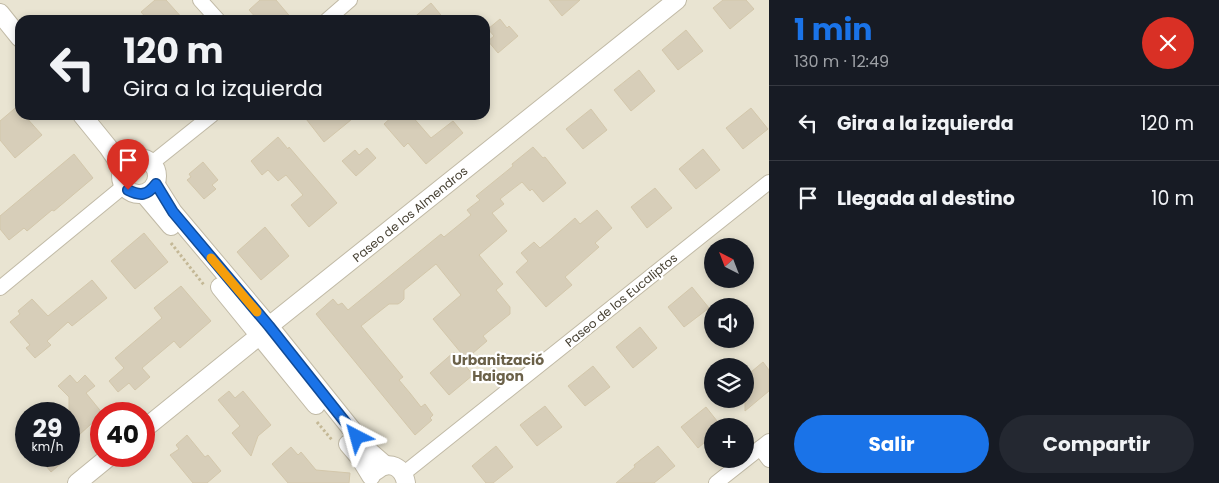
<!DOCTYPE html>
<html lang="es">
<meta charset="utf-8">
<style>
:root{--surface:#171b24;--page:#242831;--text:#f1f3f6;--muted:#9ea1a6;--line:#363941;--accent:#1a73e8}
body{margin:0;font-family:Poppins,sans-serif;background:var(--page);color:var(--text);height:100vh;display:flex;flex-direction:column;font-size:19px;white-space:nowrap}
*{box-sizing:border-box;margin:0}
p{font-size:16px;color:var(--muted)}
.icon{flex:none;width:28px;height:28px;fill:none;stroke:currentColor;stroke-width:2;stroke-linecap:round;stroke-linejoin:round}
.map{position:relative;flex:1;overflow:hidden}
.drawer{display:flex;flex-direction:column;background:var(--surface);width:450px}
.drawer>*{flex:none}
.banner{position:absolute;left:15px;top:15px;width:475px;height:105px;border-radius:15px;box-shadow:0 2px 8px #0003;background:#171b24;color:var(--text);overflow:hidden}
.needle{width:32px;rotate:318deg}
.buttons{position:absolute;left:704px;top:238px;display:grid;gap:10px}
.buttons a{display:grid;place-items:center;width:50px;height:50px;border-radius:50%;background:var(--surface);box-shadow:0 2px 8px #0003;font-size:25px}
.speed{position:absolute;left:15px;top:402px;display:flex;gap:10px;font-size:25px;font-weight:700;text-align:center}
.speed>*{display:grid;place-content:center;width:65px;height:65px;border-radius:50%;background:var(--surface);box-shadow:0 2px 8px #0003;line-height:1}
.speed small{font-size:12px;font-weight:400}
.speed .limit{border:8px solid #d22;background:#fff;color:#111}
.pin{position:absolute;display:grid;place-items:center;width:42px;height:42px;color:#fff;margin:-51px -21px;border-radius:50% 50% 50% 0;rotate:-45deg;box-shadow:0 0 5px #0007}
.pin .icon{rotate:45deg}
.me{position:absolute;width:55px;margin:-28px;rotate:321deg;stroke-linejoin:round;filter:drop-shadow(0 0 4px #0008)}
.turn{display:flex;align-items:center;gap:18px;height:105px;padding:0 25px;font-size:22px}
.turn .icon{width:65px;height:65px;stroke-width:2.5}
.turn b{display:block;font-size:35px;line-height:42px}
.round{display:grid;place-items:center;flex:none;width:52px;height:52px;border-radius:26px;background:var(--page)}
.summary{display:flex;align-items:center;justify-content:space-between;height:85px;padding:0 25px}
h1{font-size:30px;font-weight:700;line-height:38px;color:var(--accent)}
.primary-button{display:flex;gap:10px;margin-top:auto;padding:10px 25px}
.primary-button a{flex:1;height:58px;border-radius:30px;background:var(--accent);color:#fff;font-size:20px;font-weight:700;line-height:58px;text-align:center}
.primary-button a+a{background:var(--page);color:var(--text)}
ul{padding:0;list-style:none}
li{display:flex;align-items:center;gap:15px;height:75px;padding:0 25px;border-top:1px solid var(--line)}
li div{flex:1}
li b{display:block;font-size:19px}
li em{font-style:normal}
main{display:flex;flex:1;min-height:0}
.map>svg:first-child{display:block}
.residential{fill:#e9e4d2;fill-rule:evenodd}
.building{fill:#d7ceb9;stroke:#d3c7ab}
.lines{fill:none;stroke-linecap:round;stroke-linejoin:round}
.minor-casing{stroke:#c1baa6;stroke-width:16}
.tertiary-casing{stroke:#c1baa6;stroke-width:20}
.path{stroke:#c4b896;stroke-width:3;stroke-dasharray:2.5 2.5;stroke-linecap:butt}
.minor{stroke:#fff;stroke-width:14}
.tertiary{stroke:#fff;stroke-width:18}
.route-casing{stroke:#114b97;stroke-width:12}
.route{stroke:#1a73e8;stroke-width:9}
.slow{stroke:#f59e0b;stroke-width:9}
.labels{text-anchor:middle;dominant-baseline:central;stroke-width:4.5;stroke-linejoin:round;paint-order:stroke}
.street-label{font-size:12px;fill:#474133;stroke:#fff}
.neighbourhood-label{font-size:14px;font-weight:bold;fill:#6b6149;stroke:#fff}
</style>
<main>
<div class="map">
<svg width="769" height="483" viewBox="0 0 769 483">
<rect width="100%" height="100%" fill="#f4f1e4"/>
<path class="residential" d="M0 0H769V483H0ZM20 20H485V115H20ZM712 246H745V279H712ZM712 306H745V339H712ZM712 366H745V399H712ZM26 414H69V456H26ZM101 414H144V456H101ZM712 426H745V459H712Z"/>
<g class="building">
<polygon points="155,0 166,0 184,20 148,20 141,12"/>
<polygon points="260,0 276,0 293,20 258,20 249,10"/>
<polygon points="549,0 580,0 562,16"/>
<polygon points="723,0 746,0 754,9 730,29 713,8"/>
<polygon points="431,3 445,20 411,20"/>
<polygon points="500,19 507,28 509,26 518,36 498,53 488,41 494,36 488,29"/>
<polygon points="686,30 703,51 678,70 662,50"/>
<polygon points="639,70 655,91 631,111 614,90"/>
<polygon points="20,104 20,115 24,115 42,135 15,158 0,140 0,121"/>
<polygon points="751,108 768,129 743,149 726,128"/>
<polygon points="591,109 607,130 583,149 566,129"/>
<polygon points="303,115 357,115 324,142"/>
<polygon points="394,115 411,115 431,138 453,121 463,133 426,164 408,143 404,147 384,124"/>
<polygon points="278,137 288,149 289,147 337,203 309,227 291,205 303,195 286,175 278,181 268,170 262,175 251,161"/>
<polygon points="533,147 543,158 545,157 566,183 543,202 532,189 530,191 522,182 500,199 504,204 492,213 507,231 479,255 503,284 496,290 510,307 510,314 483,336 487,341 466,359 433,319 461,295 436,264 404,290 404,299 401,302 398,304 389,304 361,326 403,377 399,380 410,393 421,407 425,404 433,415 430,418 432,420 415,435 316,314 333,299 338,305 342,303 348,310 441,234 444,237 471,215 467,210 480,200 476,196 513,166 512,164"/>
<polygon points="367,148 376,158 356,176 342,161 355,150 359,155"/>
<polygon points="703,149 720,170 696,189 679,169"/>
<polygon points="74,154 93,178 54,211 52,210 27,231 24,228 9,240 0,229 0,216"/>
<polygon points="203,162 218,180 212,185 216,189 204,199 187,180 191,177 189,174"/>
<polygon points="655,188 672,208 647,228 631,207"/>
<polygon points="597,210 612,228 595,243 599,247 565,277 572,285 546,307 516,272 528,261 521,253 534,242 540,248 551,239 575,218 580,224"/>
<polygon points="265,227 289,256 261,280 237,252"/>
<polygon points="144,233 168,262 135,289 111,261"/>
<polygon points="92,280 107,298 72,326 68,322 47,341 51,345 35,358 26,348 30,345 10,322 20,314 18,311 32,299 48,316"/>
<polygon points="181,286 211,321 180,348 174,341 142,368 150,377 135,390 129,383 118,392 109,381 124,368 115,358 162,318 154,308"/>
<polygon points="692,287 709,308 684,327 668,307"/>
<polygon points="640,327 657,348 633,368 616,347"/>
<polygon points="454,352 473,375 449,395 430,373"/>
<polygon points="763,362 769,370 769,391 745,411 745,377"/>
<polygon points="593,366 610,387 585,406 568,386"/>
<polygon points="70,375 77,383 85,375 95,386 86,393 103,414 101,414 101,415 69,444 69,397 58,386"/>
<polygon points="229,391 235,398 243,391 271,425 258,436 251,456 232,433 240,426 218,400"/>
<polygon points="545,406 562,427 537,446 520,425"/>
<polygon points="706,407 721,426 712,426 712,436 698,448 681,427"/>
<polygon points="187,435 205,457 208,455 221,471 207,483 193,483 170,455 179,449 176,445"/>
<polygon points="496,446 513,467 493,483 486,483 472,466"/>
<polygon points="658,446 675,466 654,483 616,483 635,467 634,465"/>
<polygon points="291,447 298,455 301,452 316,470 350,473 349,483 288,483 272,464"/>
<polygon points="38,456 70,456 51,472"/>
</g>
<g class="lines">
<g class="minor-casing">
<g id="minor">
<polyline points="200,0 218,20"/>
<polyline points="327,20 350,0"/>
<polyline points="152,163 212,115"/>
<polyline points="0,288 124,186"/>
<polyline points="760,448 769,460"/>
<polyline points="403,474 769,182"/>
<polyline points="716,483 769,441"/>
</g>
</g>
<g class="tertiary-casing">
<g id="tertiary">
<polyline points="0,13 20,38"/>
<polyline points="82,115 108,147 123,169"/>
<circle cx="139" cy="176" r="18"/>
<polyline points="156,185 173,212 269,326 369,451 385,465"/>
<polyline points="144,194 171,226"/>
<polyline points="220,287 316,405"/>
<polyline points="144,429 259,336 269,326 677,0"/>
<polyline points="348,444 360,458 371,476"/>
<path d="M376 471C389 459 403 467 406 483"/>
<polyline points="77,483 110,456"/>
</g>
</g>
<g class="path">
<polyline points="171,243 204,285"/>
<polyline points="317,422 332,440"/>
</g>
<use href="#minor" class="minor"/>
<use href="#tertiary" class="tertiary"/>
</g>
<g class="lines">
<g class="route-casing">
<path id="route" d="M128 190C140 196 147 196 156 184L173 212 269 326 357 437"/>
</g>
<use href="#route" class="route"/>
<polyline class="slow" points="211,258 257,312"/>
</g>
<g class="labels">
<g class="street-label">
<text transform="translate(410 214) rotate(-39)">Paseo de los Almendros</text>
<text transform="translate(621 300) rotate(-39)">Paseo de los Eucaliptos</text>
</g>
<g class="neighbourhood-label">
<text x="498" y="360">Urbanització<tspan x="498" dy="16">Haigon</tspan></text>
</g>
</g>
</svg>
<div class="buttons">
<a><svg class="needle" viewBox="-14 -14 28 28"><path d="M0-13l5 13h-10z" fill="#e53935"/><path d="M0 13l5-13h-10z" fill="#9ea1a6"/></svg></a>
<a><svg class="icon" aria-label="sound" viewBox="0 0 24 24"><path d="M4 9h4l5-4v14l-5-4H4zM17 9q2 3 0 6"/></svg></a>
<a><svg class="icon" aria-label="layers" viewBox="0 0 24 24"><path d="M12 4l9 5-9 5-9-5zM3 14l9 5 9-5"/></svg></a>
<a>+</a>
</div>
<div class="speed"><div>29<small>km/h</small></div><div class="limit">40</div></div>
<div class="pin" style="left:128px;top:190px;background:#d93025"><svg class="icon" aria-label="arrive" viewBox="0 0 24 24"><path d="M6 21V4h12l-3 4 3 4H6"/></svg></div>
<svg class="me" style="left:357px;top:437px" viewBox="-20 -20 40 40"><path d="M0-17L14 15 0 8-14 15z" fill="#1a73e8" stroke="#fff" stroke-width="4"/></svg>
<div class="banner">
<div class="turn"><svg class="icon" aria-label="left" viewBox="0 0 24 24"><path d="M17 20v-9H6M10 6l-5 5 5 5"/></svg><div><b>120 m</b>Gira a la izquierda</div></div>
</div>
</div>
<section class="drawer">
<div class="summary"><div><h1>1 min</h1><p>130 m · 12:49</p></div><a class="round" style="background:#d93025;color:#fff"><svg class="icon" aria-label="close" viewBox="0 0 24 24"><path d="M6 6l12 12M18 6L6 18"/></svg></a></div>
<ul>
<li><svg class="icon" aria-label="left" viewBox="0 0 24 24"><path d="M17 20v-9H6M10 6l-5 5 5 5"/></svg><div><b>Gira a la izquierda</b></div><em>120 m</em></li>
<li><svg class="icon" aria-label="arrive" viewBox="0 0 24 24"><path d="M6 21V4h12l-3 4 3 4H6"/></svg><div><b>Llegada al destino</b></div><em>10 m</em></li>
</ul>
<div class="primary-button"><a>Salir</a><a>Compartir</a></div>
</section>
</main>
